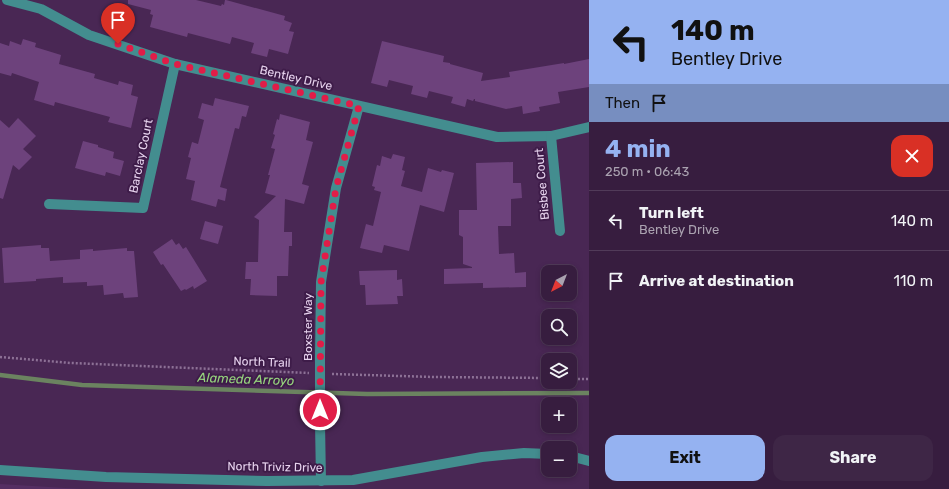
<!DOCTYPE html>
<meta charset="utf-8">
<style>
:root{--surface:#371d3f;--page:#3e2646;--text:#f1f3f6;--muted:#aaa2b0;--line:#513b59;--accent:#95b2f1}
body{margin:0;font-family:Rubik,sans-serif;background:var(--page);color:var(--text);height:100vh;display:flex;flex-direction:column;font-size:15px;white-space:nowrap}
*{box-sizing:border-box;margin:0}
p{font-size:13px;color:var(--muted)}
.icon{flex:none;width:22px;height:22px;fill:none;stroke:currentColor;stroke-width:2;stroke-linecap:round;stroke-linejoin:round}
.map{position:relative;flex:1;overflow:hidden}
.side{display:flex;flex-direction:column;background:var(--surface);width:360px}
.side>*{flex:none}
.top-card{background:#95b2f1;color:#111;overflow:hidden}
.needle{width:26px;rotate:222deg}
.controls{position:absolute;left:541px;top:265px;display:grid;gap:8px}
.controls a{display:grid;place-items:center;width:36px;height:36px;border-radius:8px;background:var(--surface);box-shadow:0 2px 6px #0003,0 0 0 1px var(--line);font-size:20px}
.pin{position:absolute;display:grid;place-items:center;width:34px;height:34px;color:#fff;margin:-41px -17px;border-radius:50% 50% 50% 0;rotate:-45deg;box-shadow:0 0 4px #0007}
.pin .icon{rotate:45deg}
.me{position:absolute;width:44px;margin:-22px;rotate:0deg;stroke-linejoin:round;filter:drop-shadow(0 0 3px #0008)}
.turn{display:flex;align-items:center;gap:14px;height:84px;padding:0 16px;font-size:18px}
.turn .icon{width:52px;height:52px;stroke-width:2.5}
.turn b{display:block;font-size:28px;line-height:34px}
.then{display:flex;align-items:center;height:38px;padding:0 16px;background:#0003;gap:8px;font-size:15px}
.round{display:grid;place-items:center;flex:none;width:42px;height:42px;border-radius:12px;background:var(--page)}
.head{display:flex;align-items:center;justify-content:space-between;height:68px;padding:0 16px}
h1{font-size:24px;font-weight:700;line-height:30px;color:var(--accent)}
.button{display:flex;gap:8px;margin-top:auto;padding:8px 16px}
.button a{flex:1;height:46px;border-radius:12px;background:var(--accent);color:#111;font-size:16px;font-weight:700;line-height:46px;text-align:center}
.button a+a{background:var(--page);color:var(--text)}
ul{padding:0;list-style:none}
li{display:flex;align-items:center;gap:12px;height:60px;padding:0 16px;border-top:1px solid var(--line)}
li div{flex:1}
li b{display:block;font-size:15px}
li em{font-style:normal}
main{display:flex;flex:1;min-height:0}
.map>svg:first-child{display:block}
.built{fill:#552e62}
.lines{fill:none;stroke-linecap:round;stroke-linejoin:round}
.stream{stroke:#6b8360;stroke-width:4.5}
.building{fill:#6d427c}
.path{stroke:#8d7196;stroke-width:2.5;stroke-dasharray:2 2;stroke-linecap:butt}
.minor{stroke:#438d8f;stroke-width:10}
.minor-bridge{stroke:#438d8f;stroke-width:10}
.route{stroke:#e11d48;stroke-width:7;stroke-dasharray:0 12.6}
.labels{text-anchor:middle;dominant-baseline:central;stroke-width:4;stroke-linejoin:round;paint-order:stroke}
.street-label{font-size:12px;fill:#e7d3ee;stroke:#3e1c49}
.water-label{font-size:13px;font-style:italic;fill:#97d67e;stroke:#3e1c49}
</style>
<main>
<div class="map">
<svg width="589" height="489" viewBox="0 0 589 489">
<rect width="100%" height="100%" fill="#492754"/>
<polygon class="built" points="0,484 82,489 0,489"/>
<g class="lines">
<polyline class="stream" points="0,375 82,385 367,394 589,393"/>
</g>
<g class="building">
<polygon points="128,0 196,0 221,6 222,4 224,5 225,0 226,0 285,16 284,20 292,23 289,31 294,32 288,54 269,49 267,57 251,53 254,43 232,37 230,44 188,33 187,37 150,27 153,15 150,14 151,10 128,4"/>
<polygon points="23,39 36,43 35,47 61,55 59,64 95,74 94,78 118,85 119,81 133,85 131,95 138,97 131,128 108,122 110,117 55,102 54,106 34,100 39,82 12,73 11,76 0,73 0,43 9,46 10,41 21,45"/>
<polygon points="382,41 444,56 443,62 450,63 450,64 483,73 481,81 510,77 509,72 564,63 564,64 589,59 589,87 558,92 560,103 539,107 540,111 523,114 522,106 506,109 475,101 475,99 474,99 473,101 467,99 465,107 451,103 453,97 429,91 427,98 411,94 413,86 389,80 387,87 371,83"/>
<polygon points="215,98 249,106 246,117 242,116 239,129 235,128 220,187 227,189 225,201 218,199 216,207 191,200 195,181 186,179 191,158 188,157 192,142 198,144 204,120 198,118 202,103 213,106"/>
<polygon points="280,114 310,122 306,140 313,142 302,184 309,186 304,204 285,199 284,232 292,232 292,246 289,246 288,276 277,276 277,296 250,295 251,279 245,279 246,262 258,262 259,220 254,217 276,196 265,193 270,175 268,175 275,149 271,148 275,135 273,134 277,119 279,120"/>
<polygon points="18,118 36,136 23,149 32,157 19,170 13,165 3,199 0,198 0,120 9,128"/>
<polygon points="83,141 98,145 98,147 114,152 113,158 124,161 120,176 106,172 105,176 75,168"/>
<polygon points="393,154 405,157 402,170 405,171 401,186 422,192 428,168 441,172 442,170 454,173 444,212 420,205 409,251 384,245 382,253 360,248 366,224 373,226 381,192 374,190 375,187 372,186 377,165 380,166 382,156 391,159"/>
<polygon points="513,162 513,183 521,183 522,198 511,199 511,226 498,226 499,254 514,253 515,273 526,272 526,287 483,288 483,283 444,284 444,269 472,268 472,267 463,264 463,237 459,235 459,210 477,210 476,163"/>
<polygon points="205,221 223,226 218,244 200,239"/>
<polygon points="172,239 176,245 179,243 183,249 186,247 207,281 194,289 193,286 186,290 185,289 181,291 163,264 161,265 153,252"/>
<polygon points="41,245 41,248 49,248 50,261 80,259 80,250 93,249 93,251 127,248 127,251 134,251 138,297 124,298 123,293 104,295 103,285 87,286 87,282 63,283 63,277 36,279 36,281 4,283 2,248"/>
<polygon points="397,270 397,280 402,279 403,296 397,296 398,304 366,305 365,285 360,285 359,271"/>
</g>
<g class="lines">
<g class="path">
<polyline points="0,357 71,363 309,373"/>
<polyline points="332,374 434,377 548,378"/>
<polyline points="570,379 589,379"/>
</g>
<g class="minor">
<polyline points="7,0 41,9 89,35 175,64 497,137 551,136 589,127"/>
<polyline points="551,136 560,231"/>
<polyline points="49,204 143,208 175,64"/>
<polyline points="320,356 321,282 336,188 359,106"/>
<polyline points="320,423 321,481"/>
<polyline points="570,456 589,461"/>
<polyline points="0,470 106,477 267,481 353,480 482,457 524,453 548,454"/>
</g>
<polyline class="minor-bridge" points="320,423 320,356"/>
</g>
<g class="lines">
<polyline class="route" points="118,44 175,64 359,106 336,188 321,282 320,410"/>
</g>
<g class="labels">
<g class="street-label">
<text transform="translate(296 78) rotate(13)">Bentley Drive</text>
<text transform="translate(141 156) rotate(-78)">Barclay Court</text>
<text transform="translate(542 184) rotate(-95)">Bisbee Court</text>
<text transform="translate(308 327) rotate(-90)">Boxster Way</text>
<text transform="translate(262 362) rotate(2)">North Trail</text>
<text transform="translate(275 467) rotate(1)">North Triviz Drive</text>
</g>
<g class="water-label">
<text transform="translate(246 379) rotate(2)">Alameda Arroyo</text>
</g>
</g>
</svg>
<div class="controls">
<a><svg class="needle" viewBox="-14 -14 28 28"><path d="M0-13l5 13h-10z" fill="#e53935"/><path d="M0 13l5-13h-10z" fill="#aaa2b0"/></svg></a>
<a><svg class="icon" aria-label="search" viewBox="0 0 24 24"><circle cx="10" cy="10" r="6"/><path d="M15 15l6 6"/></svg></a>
<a><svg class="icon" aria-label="layers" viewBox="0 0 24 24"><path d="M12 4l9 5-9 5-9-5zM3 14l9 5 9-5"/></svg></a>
<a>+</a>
<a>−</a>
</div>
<div class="pin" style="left:118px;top:44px;background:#d93025"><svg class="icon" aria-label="arrive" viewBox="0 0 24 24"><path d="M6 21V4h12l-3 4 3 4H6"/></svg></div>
<svg class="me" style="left:320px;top:410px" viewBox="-20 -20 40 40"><circle r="17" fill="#e11d48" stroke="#fff" stroke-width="3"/><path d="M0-11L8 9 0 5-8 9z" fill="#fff"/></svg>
</div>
<section class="side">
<div class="top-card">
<div class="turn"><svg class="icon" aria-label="left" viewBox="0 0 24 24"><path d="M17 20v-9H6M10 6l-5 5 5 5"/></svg><div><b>140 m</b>Bentley Drive</div></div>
<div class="then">Then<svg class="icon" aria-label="arrive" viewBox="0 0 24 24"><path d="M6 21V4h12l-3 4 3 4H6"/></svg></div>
</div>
<div class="head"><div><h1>4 min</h1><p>250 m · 06:43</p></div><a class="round" style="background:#d93025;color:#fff"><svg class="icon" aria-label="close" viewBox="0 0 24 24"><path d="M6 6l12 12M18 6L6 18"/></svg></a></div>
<ul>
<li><svg class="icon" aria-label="left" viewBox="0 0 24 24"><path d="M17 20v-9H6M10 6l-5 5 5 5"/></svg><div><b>Turn left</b><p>Bentley Drive</p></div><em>140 m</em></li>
<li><svg class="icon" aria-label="arrive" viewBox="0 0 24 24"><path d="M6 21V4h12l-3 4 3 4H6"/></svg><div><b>Arrive at destination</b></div><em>110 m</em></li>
</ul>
<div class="button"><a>Exit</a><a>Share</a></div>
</section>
</main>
